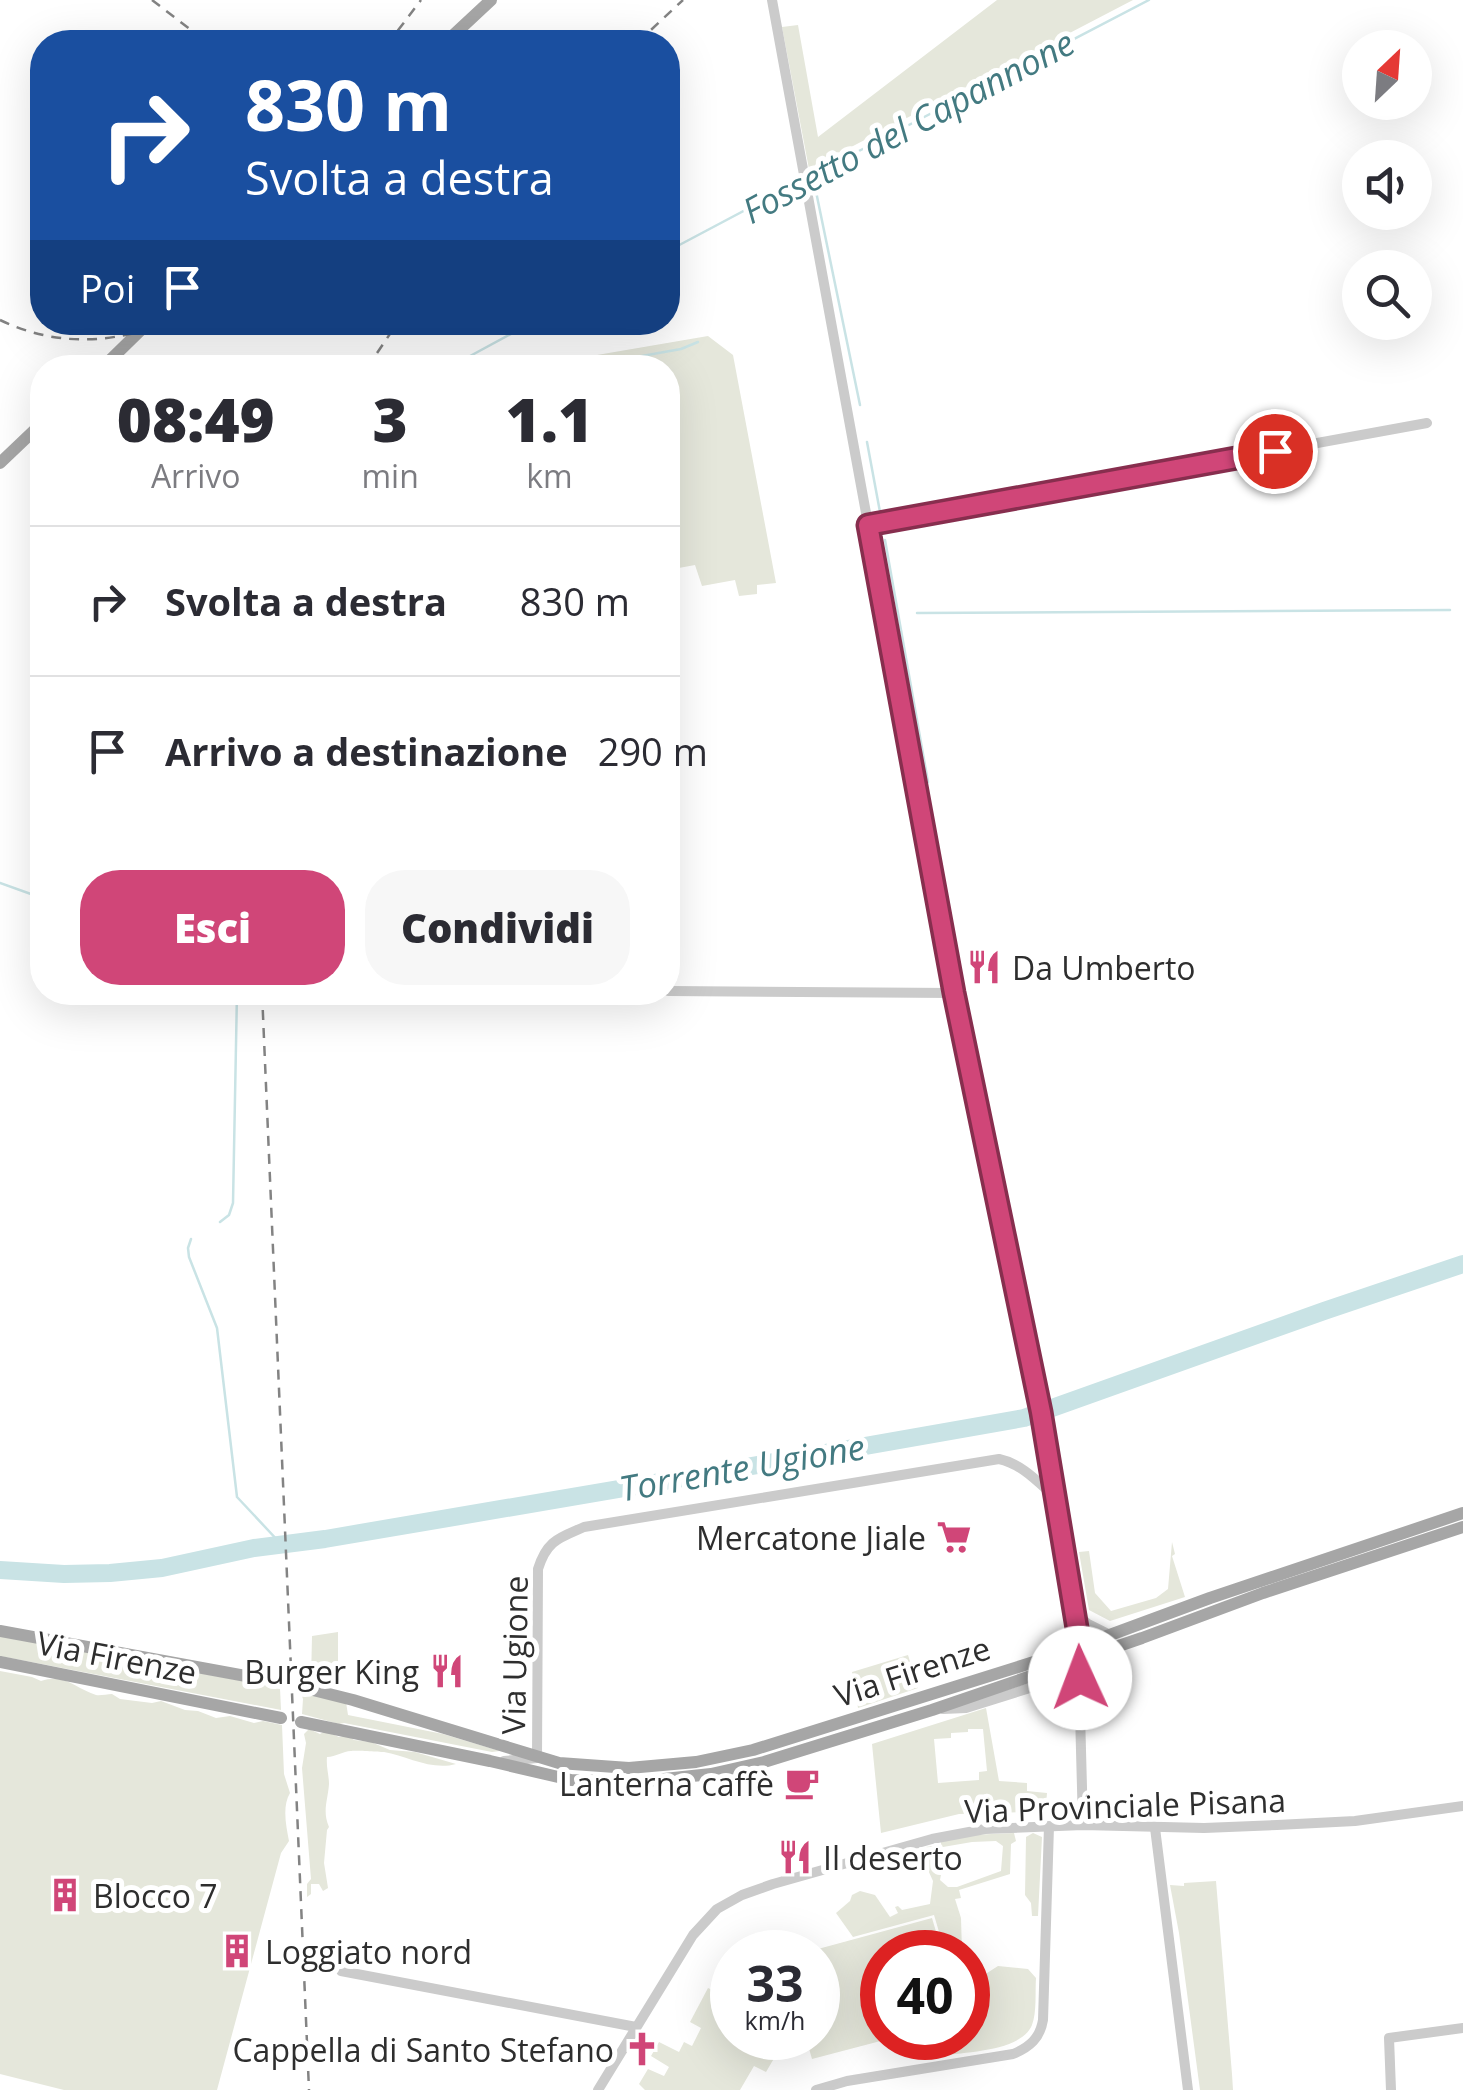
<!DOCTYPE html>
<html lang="it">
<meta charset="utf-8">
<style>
:root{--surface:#fff;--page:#f7f7f7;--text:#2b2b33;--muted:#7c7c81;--line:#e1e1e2;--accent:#d04678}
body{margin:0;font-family:"Open Sans",sans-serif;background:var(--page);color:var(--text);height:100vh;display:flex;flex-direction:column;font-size:38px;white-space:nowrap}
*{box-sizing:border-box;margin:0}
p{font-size:32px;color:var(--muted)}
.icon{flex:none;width:55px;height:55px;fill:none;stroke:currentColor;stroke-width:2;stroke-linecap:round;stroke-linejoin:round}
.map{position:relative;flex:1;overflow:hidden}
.panel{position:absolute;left:30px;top:355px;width:650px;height:650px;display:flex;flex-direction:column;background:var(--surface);border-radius:40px;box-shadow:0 10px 40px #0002}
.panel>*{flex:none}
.guide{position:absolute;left:30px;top:30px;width:650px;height:305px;border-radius:40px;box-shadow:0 10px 40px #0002;background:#1a4fa0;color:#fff;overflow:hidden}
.needle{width:65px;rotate:25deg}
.controls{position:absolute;left:1342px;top:30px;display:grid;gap:20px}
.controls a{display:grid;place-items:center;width:90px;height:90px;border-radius:50%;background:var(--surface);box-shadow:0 10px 40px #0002;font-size:50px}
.speed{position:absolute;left:710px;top:1930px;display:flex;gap:20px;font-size:50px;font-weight:700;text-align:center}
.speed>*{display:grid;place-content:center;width:130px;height:130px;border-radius:50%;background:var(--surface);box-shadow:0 10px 40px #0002;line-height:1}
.speed small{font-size:25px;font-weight:400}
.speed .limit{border:15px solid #d22;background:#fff;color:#111}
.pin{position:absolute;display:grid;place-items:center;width:85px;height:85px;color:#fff;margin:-42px;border:5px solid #fff;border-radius:50%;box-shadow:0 2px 10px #0007}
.me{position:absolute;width:110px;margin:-55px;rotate:358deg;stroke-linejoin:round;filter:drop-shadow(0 0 8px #0008)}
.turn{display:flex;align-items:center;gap:35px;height:210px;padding:0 50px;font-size:45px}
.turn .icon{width:130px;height:130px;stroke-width:2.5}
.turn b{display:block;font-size:70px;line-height:85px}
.then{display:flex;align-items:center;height:95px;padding:0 50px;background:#0003;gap:20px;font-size:38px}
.eta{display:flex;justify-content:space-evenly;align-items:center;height:170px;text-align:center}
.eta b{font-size:60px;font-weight:800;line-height:70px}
.primary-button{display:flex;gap:20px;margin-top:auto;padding:20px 50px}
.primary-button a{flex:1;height:115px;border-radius:40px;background:var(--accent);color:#fff;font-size:40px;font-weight:800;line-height:115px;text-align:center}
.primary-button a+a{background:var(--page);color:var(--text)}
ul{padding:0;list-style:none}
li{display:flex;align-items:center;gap:30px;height:150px;padding:0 50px;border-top:2px solid var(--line)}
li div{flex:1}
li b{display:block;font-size:38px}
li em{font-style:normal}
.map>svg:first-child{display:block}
.green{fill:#e5e7db;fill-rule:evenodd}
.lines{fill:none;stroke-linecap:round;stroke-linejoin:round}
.stream{stroke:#c9e3e5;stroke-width:2.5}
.river{stroke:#c9e3e5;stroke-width:18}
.minor{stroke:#cbcbcb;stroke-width:10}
.major{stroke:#a6a6a6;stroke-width:12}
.rail{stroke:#838383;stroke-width:2.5;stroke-dasharray:10 8;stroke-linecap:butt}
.route-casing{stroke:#872e4e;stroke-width:25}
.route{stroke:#d04678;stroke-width:18}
.labels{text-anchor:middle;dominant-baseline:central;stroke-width:10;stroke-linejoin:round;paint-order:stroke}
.poi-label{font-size:32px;fill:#2e2e2e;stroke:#fff;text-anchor:start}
.street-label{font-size:32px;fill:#2e2e2e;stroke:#fff}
.water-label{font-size:35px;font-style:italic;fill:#437a81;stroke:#fff}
</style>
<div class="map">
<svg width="1463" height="2090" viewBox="0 0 1463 2090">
<rect width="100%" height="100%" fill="#fff"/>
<g class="green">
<polygon points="997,0 1133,0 809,169 782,27 798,25 818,137"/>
<polygon points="708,336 733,355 776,583 757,585 757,594 739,596 735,580 702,586 695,565 668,570 668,368 527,367"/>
<polygon points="1172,1542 1175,1554 1172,1556 1185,1597 1110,1621 1089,1610 1079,1552 1089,1551 1095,1593 1111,1611 1156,1598 1168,1589"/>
<polygon points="338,1632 338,1687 311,1681 312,1636"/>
<polygon points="0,1636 280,1688 281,1710 0,1656"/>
<polygon points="908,1655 918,1688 858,1708 852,1672"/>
<path d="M0 1671 32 1677 41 1681C65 1673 76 1689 96 1695 100 1696 107 1694 112 1694L120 1699 152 1703 161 1701 185 1710 198 1711 216 1718 230 1716 254 1723 263 1721 282 1725 284 1774 290 1793C282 1806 286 1826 289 1841L281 1853 217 2090H64L0 2074Z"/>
<polygon points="300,1690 346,1702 348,1715 443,1734 500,1751 492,1752 344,1723 339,1724 302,1714 303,1699"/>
<path d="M986 1708 999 1781 1027 1783V1791L1047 1793 1046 1805H1026L1023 1812 959 1814 881 1833 872 1744ZM968 1729H983L987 1771 979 1772V1780L938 1783 934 1739 951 1738V1733L968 1732Z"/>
<path d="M309 1729 320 1734 325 1731 339 1737 347 1735 354 1740 371 1742 390 1750 415 1752 456 1764C432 1771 407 1756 384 1752 381 1752 353 1750 351 1751 343 1751 336 1757 327 1757 326 1767 329 1775 329 1784 328 1800 322 1811 329 1827L327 1830 324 1863 328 1888 323 1891 319 1884H311V1894L307 1897V1884L311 1879 302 1768 306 1743 304 1734Z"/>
<path d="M1014 1833 1016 1841 1011 1844 1010 1874 959 1890 961 1898 955 1899 961 1918 962 1952H945L934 1915 853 1937 836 1913 850 1901 852 1895 860 1891 875 1895 890 1917 898 1913 895 1907 898 1906 902 1910 930 1904 933 1881 918 1848 941 1845V1841L970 1835ZM996 1841 1003 1846 1001 1871 957 1887H948L940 1880 942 1869 947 1863 943 1847 972 1842Z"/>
<polygon points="1033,1833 1042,1837 1038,1916 1032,1916 1031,1903 1025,1895 1026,1837"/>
<polygon points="1216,1881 1232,2074 1233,2090 1200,2090 1179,1933 1170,1885 1184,1886 1184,1883"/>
<polygon points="932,1918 942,1952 882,1952 882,2038 892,2038 812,2059 806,2038 818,2038 818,1952 807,1952"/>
<path d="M998 1966 1028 1969 1036 1978C1035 1992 1037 2012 1032 2025 1021 2052 963 2052 938 2056L928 2055 919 2050 916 2040 919 2038H968V1981L970 1984Z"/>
<polygon points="732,1968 732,2038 786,2038 766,2072 754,2066 740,2090 645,2090 639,2084 648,2069 664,2076 669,2067 651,2056 659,2042 679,2052 684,2042 692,2046 701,2028 690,2022 708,1988 719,1993"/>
</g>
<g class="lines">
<g class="stream">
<polyline points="809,177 1149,0"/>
<polyline points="813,177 860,405"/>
<polyline points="668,251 802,180"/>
<polyline points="448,368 533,322"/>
<polyline points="575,368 681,349 698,342"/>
<polyline points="867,442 880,512"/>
<polyline points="885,540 928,782"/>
<polyline points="917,613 1450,610"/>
<polyline points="0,883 42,898"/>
<polyline points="220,1222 229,1215 233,1203 237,992"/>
<polyline points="191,1239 188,1248 189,1257 217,1328 237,1497 281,1544"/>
</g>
<polyline class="river" points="0,1570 64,1574 110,1573 162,1568 254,1548 325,1539 689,1477 1024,1418 1324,1311 1463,1264"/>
<g class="minor">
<polyline points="772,0 954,993 1034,1374 1070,1577 1081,1658 1080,1713 1083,1825"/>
<polyline points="869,525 1427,423"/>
<polyline points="668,991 954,993"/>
<polyline points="1075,1613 1088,1624 1110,1635"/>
<path d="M943 1709 966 1708 1049 1682C1063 1683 1072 1692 1077 1704"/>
<path d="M504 1761 537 1758 538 1569C547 1540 559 1538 584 1527L999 1459C1022 1464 1038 1482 1055 1497"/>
<polyline points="1155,1828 1188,2090"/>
<polyline points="341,1971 636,2027"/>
<polyline points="598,2090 693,1935 717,1909 742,1895 773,1884 932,1839 985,1829 1083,1825 1204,1828 1277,1825 1355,1821 1463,1806"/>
<path d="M816 2090 847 2081 1013 2054C1030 2047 1040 2038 1043 2020L1049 1826"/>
<polyline points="1391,2090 1389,2038 1463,2028"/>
</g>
<g class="major">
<polyline points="446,42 491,0"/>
<polyline points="102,368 149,322"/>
<polyline points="0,463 42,423"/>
<polyline points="0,1631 279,1682"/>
<polyline points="0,1662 281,1718"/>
<polyline points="301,1687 353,1700 559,1763 629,1768 696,1762 753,1750 1053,1656 1210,1598 1463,1513"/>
<polyline points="301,1722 490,1761 571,1780 636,1782 711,1774 764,1762 932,1710 1142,1638 1263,1593 1463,1527"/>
</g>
<g class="rail">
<polyline points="152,0 200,37 212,42"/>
<polyline points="384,42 396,33 421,0"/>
<polyline points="638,42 683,0"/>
<path d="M0 320C59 348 112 343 172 322"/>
<polyline points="367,368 398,322"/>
<polyline points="262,992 309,2090"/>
</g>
</g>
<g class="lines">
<g class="route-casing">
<polyline id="route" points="1080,1678 1080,1646 1041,1412 954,993 868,525 1275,451"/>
</g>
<use href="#route" class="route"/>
</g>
<defs>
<g id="restaurant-bare" transform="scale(2.7)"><path d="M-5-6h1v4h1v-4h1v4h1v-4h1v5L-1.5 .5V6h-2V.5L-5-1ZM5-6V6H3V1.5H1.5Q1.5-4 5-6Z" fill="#d04678" stroke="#fff" stroke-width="2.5" paint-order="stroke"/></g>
<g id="supermarket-bare" transform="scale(2.7)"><path d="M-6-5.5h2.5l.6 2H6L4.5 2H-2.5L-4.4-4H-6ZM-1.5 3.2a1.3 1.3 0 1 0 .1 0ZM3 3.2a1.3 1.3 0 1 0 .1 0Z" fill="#d04678" stroke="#fff" stroke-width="2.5" paint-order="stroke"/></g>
<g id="cafe-bare" transform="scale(2.7)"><path d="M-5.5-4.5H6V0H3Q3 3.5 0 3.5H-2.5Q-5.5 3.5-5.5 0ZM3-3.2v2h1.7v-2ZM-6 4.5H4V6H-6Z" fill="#d04678" stroke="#fff" stroke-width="2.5" paint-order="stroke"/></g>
<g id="building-bare" transform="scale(2.7)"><path d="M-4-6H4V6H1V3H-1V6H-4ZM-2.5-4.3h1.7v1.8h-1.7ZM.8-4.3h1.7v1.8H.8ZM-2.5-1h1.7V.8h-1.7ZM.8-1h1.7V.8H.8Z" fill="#d04678" stroke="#fff" stroke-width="2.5" paint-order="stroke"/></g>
<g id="church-bare" transform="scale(2.7)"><path d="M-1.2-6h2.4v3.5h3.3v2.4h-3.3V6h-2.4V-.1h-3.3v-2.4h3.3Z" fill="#d04678" stroke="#fff" stroke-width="2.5" paint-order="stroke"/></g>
</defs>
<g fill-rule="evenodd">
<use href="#restaurant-bare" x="984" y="967"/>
<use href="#supermarket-bare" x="954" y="1537"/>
<use href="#restaurant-bare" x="447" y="1671"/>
<use href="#cafe-bare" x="802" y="1783"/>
<use href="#restaurant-bare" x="795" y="1857"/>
<use href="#building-bare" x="65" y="1895"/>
<use href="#building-bare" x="237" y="1951"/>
<use href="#church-bare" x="642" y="2049"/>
</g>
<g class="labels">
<g class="poi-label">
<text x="1012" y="967">Da Umberto</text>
<text x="926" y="1537" text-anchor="end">Mercatone Jiale</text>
<text x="419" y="1671" text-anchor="end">Burger King</text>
<text x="774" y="1783" text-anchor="end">Lanterna caffè</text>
<text x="823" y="1857">Il deserto</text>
<text x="93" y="1895">Blocco 7</text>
<text x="265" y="1951">Loggiato nord</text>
<text x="614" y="2049" text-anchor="end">Cappella di Santo Stefano</text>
</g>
<g class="street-label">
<text transform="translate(514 1655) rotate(-89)">Via Ugione</text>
<text transform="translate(117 1657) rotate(11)">Via Firenze</text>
<text transform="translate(912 1671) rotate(-18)">Via Firenze</text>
<text transform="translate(1125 1805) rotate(-2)">Via Provinciale Pisana</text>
</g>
<g class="water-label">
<text transform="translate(908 126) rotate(-28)">Fossetto del Capannone</text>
<text transform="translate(742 1467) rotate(-10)">Torrente Ugione</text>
</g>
</g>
</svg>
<div class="controls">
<a><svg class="needle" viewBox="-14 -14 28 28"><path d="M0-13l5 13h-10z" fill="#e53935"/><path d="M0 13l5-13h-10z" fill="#7c7c81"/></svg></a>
<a><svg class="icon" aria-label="sound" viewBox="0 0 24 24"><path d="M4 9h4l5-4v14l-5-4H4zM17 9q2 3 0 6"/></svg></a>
<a><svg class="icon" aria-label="search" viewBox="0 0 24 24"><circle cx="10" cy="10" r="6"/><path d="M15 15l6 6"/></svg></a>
</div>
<div class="speed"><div>33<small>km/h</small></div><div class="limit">40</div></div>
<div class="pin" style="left:1275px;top:451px;background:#d93025"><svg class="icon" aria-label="arrive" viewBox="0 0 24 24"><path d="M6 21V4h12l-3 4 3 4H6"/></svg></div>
<svg class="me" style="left:1080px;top:1678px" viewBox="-20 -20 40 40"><circle r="19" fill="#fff"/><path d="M0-13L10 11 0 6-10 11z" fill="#d04678"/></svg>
<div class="guide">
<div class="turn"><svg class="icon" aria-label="right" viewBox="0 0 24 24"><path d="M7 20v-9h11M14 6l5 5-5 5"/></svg><div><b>830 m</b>Svolta a destra</div></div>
<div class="then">Poi<svg class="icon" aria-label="arrive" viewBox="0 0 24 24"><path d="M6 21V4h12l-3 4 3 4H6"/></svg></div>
</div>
<section class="panel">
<div class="eta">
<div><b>08:49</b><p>Arrivo</p></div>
<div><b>3</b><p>min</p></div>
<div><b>1.1</b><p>km</p></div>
</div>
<ul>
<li><svg class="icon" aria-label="right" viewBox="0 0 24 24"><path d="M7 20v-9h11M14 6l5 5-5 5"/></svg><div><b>Svolta a destra</b></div><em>830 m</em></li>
<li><svg class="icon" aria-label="arrive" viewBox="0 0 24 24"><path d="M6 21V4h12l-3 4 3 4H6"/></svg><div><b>Arrivo a destinazione</b></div><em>290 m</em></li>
</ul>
<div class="primary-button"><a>Esci</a><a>Condividi</a></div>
</section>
</div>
